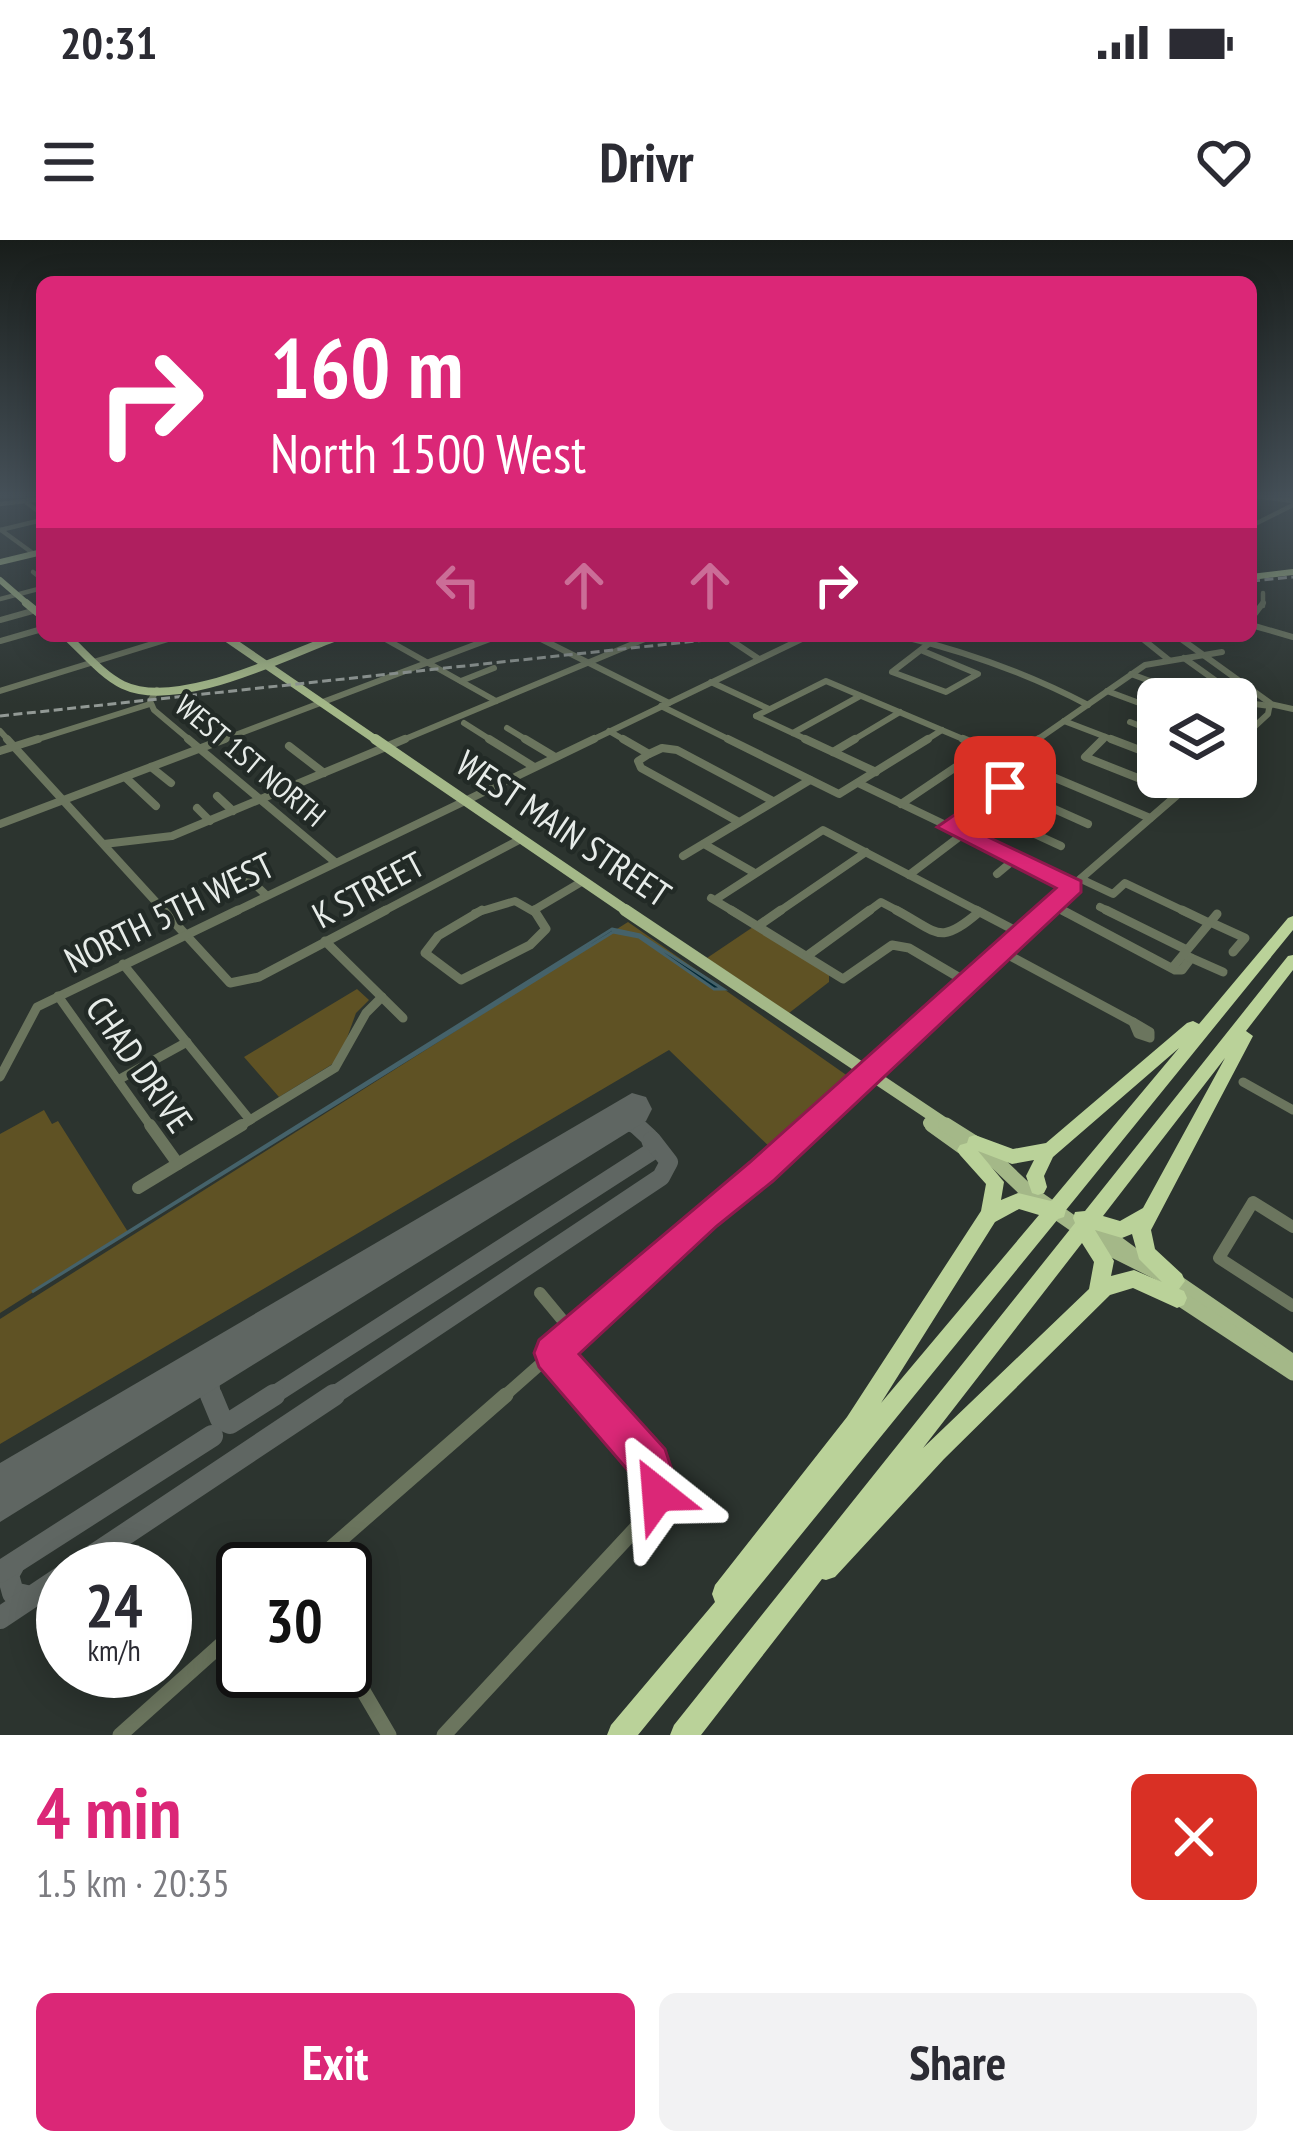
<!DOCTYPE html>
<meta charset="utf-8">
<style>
:root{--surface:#fff;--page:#f2f2f3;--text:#2b2b33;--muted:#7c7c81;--accent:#db2777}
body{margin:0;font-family:"PT Sans Narrow",sans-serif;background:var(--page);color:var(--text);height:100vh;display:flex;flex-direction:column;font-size:45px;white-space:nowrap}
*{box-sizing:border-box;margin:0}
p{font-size:39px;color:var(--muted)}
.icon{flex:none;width:66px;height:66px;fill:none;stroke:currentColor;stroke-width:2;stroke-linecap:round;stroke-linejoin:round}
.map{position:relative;height:1495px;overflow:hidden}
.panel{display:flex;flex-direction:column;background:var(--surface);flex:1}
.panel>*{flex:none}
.top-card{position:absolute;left:36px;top:36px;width:1221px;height:366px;border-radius:18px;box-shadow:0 6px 30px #0003;background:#db2777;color:#fff;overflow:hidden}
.buttons{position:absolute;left:1137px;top:438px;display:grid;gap:24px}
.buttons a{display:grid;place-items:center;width:120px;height:120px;border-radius:18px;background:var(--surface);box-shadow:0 6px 30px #0003;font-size:60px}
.speed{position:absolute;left:36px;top:1302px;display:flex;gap:24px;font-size:60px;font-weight:700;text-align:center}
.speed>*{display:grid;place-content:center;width:156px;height:156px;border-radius:50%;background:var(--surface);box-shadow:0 6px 30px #0003;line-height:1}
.speed small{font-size:30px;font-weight:400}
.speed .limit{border:6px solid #111;border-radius:18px;background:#fff;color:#111}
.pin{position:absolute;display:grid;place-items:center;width:102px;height:102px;color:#fff;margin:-51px;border-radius:24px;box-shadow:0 6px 18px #0006}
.me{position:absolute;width:132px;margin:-66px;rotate:332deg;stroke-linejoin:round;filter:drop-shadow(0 0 9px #0008)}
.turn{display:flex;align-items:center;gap:42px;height:252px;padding:0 36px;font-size:54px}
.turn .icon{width:156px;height:156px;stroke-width:2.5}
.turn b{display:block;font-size:84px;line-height:102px}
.lanes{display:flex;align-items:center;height:114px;padding:0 36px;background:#0003;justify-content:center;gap:60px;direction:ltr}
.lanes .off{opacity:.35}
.round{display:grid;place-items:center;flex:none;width:126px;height:126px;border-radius:18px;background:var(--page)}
.overview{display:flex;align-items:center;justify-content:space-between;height:204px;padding:0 36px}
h1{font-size:72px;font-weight:800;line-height:90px;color:var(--accent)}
.action{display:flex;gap:24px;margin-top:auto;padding:24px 36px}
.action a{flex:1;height:138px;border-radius:18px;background:var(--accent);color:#fff;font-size:48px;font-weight:800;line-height:138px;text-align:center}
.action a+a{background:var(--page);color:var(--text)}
.status{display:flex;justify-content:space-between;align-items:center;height:84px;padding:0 60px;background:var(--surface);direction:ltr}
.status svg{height:33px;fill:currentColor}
header{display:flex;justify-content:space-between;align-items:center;height:156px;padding:0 36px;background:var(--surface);font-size:54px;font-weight:800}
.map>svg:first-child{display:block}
.green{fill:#5f5224}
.water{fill:#002734;stroke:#45626a;stroke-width:3}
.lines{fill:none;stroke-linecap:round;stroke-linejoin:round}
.taxiway-far2{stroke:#5f6662;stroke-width:14}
.taxiway-far1{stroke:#5f6662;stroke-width:18}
.taxiway{stroke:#5f6662;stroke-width:22}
.runway{fill:#5f6662;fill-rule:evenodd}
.minor-far5{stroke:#6b755e;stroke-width:4.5}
.minor-far4{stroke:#6b755e;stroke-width:6}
.minor-far3{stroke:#6b755e;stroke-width:8}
.minor-far2{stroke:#6b755e;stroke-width:9}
.minor-far1{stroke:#6b755e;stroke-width:12}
.minor{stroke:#6b755e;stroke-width:15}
.major-far4{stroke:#a4b888;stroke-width:6}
.major-far3{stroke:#a4b888;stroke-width:8}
.major-far2{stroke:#a4b888;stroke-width:10}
.major-far1{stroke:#a4b888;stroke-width:12}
.major{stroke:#a4b888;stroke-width:15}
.highway{fill:#bad299;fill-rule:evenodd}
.rail{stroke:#929995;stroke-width:3;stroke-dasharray:9 4.5;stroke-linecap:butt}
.route{fill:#db2777;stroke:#8e194d;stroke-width:3}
.labels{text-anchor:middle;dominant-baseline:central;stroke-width:9;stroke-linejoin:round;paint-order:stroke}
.far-street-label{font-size:30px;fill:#e7ece9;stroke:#222a26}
.street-label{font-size:36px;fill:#e7ece9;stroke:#222a26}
</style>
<div class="status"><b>20:31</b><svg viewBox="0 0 49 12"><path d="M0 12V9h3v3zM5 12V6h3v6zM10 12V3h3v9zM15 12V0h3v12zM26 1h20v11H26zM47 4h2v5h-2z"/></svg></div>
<header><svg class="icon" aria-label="menu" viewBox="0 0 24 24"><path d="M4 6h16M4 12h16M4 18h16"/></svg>Drivr<svg class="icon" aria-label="heart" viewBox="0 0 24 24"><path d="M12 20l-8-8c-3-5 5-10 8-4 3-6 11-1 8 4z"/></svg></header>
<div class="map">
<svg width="1293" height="1495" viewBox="0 0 1293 1495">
<rect width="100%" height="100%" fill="#2c342f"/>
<g class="green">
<polygon points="628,682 852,839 774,911 669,810 0,1204 0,1079"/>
<polygon points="753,687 829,735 829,742 789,773 707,718"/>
<polygon points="357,749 369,760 356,773 339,820 279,857 244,817"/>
<polygon points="44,870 52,884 58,881 128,992 0,1073 0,894"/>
</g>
<polygon class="water" points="612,689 640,695 723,749 714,749 639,697 613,692 32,1052"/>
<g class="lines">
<polyline class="taxiway-far2" points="614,880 641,888"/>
<g class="taxiway-far1">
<polyline points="174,1148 193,1143 209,1152"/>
<polyline points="212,1158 210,1140 223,1118"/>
<polyline points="269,1158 654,910 649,897 636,885"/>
<polyline points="330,1158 661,937 669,922 652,900"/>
</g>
<g class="taxiway">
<polyline points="211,1155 221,1179 230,1183 274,1155"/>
<polyline points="13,1326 8,1335 13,1353 31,1357"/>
<polyline points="73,1329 334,1155"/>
<polyline points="0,1332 212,1196"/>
<polyline points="0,1378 63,1336"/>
</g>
<polygon class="runway" points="632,853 646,857 652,869 646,881 0,1282 0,1223"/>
<g class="minor-far5">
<polyline points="1255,256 1293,261"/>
<polyline points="27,263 42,274"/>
<polyline points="0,264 42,259"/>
<polyline points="1251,286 1293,265"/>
<polyline points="0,290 42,280"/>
<polyline points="1,290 34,314"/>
<polyline points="33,332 42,339"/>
<polyline points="1263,353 1263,366"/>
<polyline points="0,359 42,348"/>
</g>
<g class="minor-far4">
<polyline points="1251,379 1263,363"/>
<polyline points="0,380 36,370"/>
<polyline points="1251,385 1293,397"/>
<polyline points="380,396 496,461"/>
<polyline points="535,396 669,463"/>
<path d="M901 396C968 412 1027 433 1088 465"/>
<polyline points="1139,396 1169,420"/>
<polyline points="1177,396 1270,463 1268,474 1238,502"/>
<polyline points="0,401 42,389"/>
<polyline points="732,401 759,419"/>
<polyline points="923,411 978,434 946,452 892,432 931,402"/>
<polyline points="1184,418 1247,463 1270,466"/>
<polyline points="1131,434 1199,459"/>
<polyline points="461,441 494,428"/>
<polyline points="711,442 769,469"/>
<polyline points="157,450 150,461 154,470 192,502"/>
<polyline points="0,451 178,396"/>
<polyline points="1107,451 1158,470"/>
<polyline points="1270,464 1293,469"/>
<polyline points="661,466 734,502"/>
<polyline points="756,476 826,441 970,502"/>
<polyline points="756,476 812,502"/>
<polyline points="1064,481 1119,502"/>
<polyline points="1130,482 1158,493"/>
<polyline points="464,483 494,502"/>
<polyline points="507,488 530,502"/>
<polyline points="0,491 10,502"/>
<polyline points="609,491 628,502"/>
<polyline points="793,493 860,456"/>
<polyline points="29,502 150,464"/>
<polyline points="217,502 498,396"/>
<polyline points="398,502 652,396"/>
<polyline points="588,502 808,396"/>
<polyline points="850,502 900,472"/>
<polyline points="923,502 942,490"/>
<polyline points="1034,502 1145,425 1222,412"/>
<polyline points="1100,502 1105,497"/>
</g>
<g class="minor-far3">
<polyline points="7,499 166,673"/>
<polyline points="188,499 335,622"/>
<polyline points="489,499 534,527"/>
<polyline points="525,499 555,517"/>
<polyline points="623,499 649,514 662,508 677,510 773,561"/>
<polyline points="728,499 839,554 928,499"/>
<polyline points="805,499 876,532"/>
<polyline points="963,499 1150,578"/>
<polyline points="1103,499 1085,517 1138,538 1158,528"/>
<polyline points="1111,499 1158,517"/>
<polyline points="1236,504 1241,499"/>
<polyline points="289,506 324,533"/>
<polyline points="0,511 38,499"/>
<polyline points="833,512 855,499"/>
<polyline points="649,514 638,521 641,528 739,582"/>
<polyline points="1010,519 1039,499"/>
<polyline points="151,527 171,543"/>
<polyline points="125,537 156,566"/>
<polyline points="858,543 1073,646"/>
<polyline points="1005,547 1088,584"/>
<polyline points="217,556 233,571"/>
<polyline points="901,564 984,508"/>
<polyline points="976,567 1061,606"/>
<polyline points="197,568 210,581"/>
<polyline points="0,584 225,499"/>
<polyline points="949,587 1031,528"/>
<polyline points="104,604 172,596 405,499"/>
<polyline points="704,604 753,632"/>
<polyline points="683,616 810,540"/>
<polyline points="240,630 266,655"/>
<polyline points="997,634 1015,619"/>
<polyline points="909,635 963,594"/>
<polyline points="1081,639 1113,654 1125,643 1188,673"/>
<polyline points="711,658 736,673"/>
<polyline points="718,658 823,590 982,673"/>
<polyline points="1052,665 1067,673"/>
<polyline points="1100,667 1112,673"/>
<polyline points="534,670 583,641"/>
<polyline points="232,673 594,499"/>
<polyline points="380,673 521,599"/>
<polyline points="475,673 515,661 536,673"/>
<polyline points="777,673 866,612"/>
<polyline points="866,673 881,662 902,673"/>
<polyline points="1041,673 1198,537"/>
</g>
<g class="minor-far2">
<polyline points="163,670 230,743 259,737 386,670"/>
<polyline points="482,670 438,696 425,713 461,740 530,705 546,689 534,670"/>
<polyline points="731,670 843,739 892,705 909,708 965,741"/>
<path d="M896 670C939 693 939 706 979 672"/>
<polyline points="976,670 1020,693"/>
<polyline points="1062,670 1175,730 1182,730 1191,718"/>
<polyline points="1106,670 1185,709"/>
<polyline points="1182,670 1209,683"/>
<polyline points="1210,682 1245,698 1233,712"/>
<polyline points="758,686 781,670"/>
<polyline points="325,701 403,778"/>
<polyline points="999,710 1133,782"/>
<polyline points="807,716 870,670"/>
<polyline points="1189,717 1223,732"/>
<polyline points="123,724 250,880"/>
<polyline points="1173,727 1217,674"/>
<polyline points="58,756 152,888"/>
<polygon points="1133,782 1150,792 1150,798 1138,794"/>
<polyline points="0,837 37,767 238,670"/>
<polyline points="118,840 187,802"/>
<polyline points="1243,842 1293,870"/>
<polyline points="237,888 335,828 366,773 382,757"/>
<polyline points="807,888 1045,670"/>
</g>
<g class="minor-far1">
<polyline points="150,885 178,924"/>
<polyline points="138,948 242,885"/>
<polyline points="1293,987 1253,962 1219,1018 1293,1066"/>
<polyline points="540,1053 574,1094"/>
<polyline points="553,1113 592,1158"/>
<polyline points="502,1158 811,885"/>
</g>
<g class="minor">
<polyline points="307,1329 506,1155"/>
<polyline points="345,1420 389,1495"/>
<polyline points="120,1495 243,1385"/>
<path d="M444 1495 652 1271C668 1225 618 1187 589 1155"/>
</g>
<g class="major-far4">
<polyline points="0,322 42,312"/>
<polyline points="1251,337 1293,332"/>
<polyline points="0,340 30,366"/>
</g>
<g class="major-far3">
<polyline points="26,363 42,376"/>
<path d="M66 396C84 412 101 434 123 445 178 471 286 415 339 396"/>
<polyline points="224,396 379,502"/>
</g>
<polyline class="major-far2" points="375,499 630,673"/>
<g class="major-far1">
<polyline points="625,670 951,888"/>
<polyline points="929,883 936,888"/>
</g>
<g class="major">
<polyline points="932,885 971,913"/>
<polyline points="946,885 981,907 1028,952 1107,1007 1175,1041 1293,1122"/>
<polyline points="1091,984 1133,1015"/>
<polyline points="1173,1054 1293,1133"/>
</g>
<g class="highway">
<path d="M1293 676V690L1066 970 1064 977 1058 979 638 1495H607L611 1485 715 1362 712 1354 715 1345 847 1177 981 971 986 944 960 915 957 910 960 905 967 903 969 897 975 895 1013 909 1046 903 1187 783 1193 781 1199 784 1288 678ZM1179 808 1051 961 1018 953 1001 960 1004 942 978 911 1012 924 1034 920 1026 936 1032 953 1038 955 1044 953 1047 947 1044 936 1053 917ZM1019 969 1039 975 881 1163 995 982Z"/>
<path d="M1293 715V730L1246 791 1253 796 1151 990 1155 1009 1182 1034 1185 1041 1179 1049 1184 1051 1187 1058 1184 1065 1177 1068 1133 1048 1110 1055 944 1219 835 1337 826 1340 822 1339 701 1495H670L674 1485 1075 983 1073 978 1075 972 1085 971 1288 716ZM1225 818 1143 968 1120 981 1103 976ZM1095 990 1122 998 1132 994 1139 1019 1162 1042 1134 1030 1111 1036 1114 1021ZM1082 1003 1094 1022 1089 1049 923 1208Z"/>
</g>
<g class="rail">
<polyline points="1251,341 1293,337"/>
<polyline points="0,476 743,396"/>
</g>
</g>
<linearGradient id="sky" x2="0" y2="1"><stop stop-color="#181d1a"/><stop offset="0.55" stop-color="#455058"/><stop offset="1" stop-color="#455058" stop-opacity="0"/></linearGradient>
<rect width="1293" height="465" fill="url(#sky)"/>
<polygon class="route" points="1005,540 1015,547 1012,551 965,586 1081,641 1081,652 773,941 717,986 579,1114 665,1209 680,1254 673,1269 658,1275 644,1269 632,1235 539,1127 534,1113 539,1100 750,922 1056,648 937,587"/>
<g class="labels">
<g class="far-street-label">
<text transform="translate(251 520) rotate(40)">WEST 1ST NORTH</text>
</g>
<g class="street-label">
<text transform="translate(564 588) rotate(34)">WEST MAIN STREET</text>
<text transform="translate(368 649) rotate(-28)">K STREET</text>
<text transform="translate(169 672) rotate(-26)">NORTH 5TH WEST</text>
<text transform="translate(140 824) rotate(55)">CHAD DRIVE</text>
</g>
</g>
</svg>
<div class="buttons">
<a><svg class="icon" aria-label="layers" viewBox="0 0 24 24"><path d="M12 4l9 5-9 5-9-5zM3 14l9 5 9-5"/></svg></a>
</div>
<div class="speed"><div>24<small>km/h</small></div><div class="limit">30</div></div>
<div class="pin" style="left:1005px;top:547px;background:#d93025"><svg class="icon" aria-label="arrive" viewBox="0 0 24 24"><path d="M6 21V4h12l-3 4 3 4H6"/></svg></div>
<svg class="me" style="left:658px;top:1254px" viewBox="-20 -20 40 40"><path d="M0-17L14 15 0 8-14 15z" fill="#db2777" stroke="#fff" stroke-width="4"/></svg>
<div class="top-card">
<div class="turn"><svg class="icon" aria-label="right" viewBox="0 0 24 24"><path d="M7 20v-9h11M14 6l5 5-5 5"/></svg><div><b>160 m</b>North 1500 West</div></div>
<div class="lanes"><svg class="icon off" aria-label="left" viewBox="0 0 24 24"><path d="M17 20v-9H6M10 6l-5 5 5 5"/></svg><svg class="icon off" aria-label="ahead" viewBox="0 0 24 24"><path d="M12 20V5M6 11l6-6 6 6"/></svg><svg class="icon off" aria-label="ahead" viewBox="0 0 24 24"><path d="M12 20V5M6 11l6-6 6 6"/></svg><svg class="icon" aria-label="right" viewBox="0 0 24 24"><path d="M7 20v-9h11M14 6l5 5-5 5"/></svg></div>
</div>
</div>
<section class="panel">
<div class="overview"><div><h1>4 min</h1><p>1.5 km · 20:35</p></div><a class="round" style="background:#d93025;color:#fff"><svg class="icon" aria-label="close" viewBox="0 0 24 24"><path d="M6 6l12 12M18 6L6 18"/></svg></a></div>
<div class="action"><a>Exit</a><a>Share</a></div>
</section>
